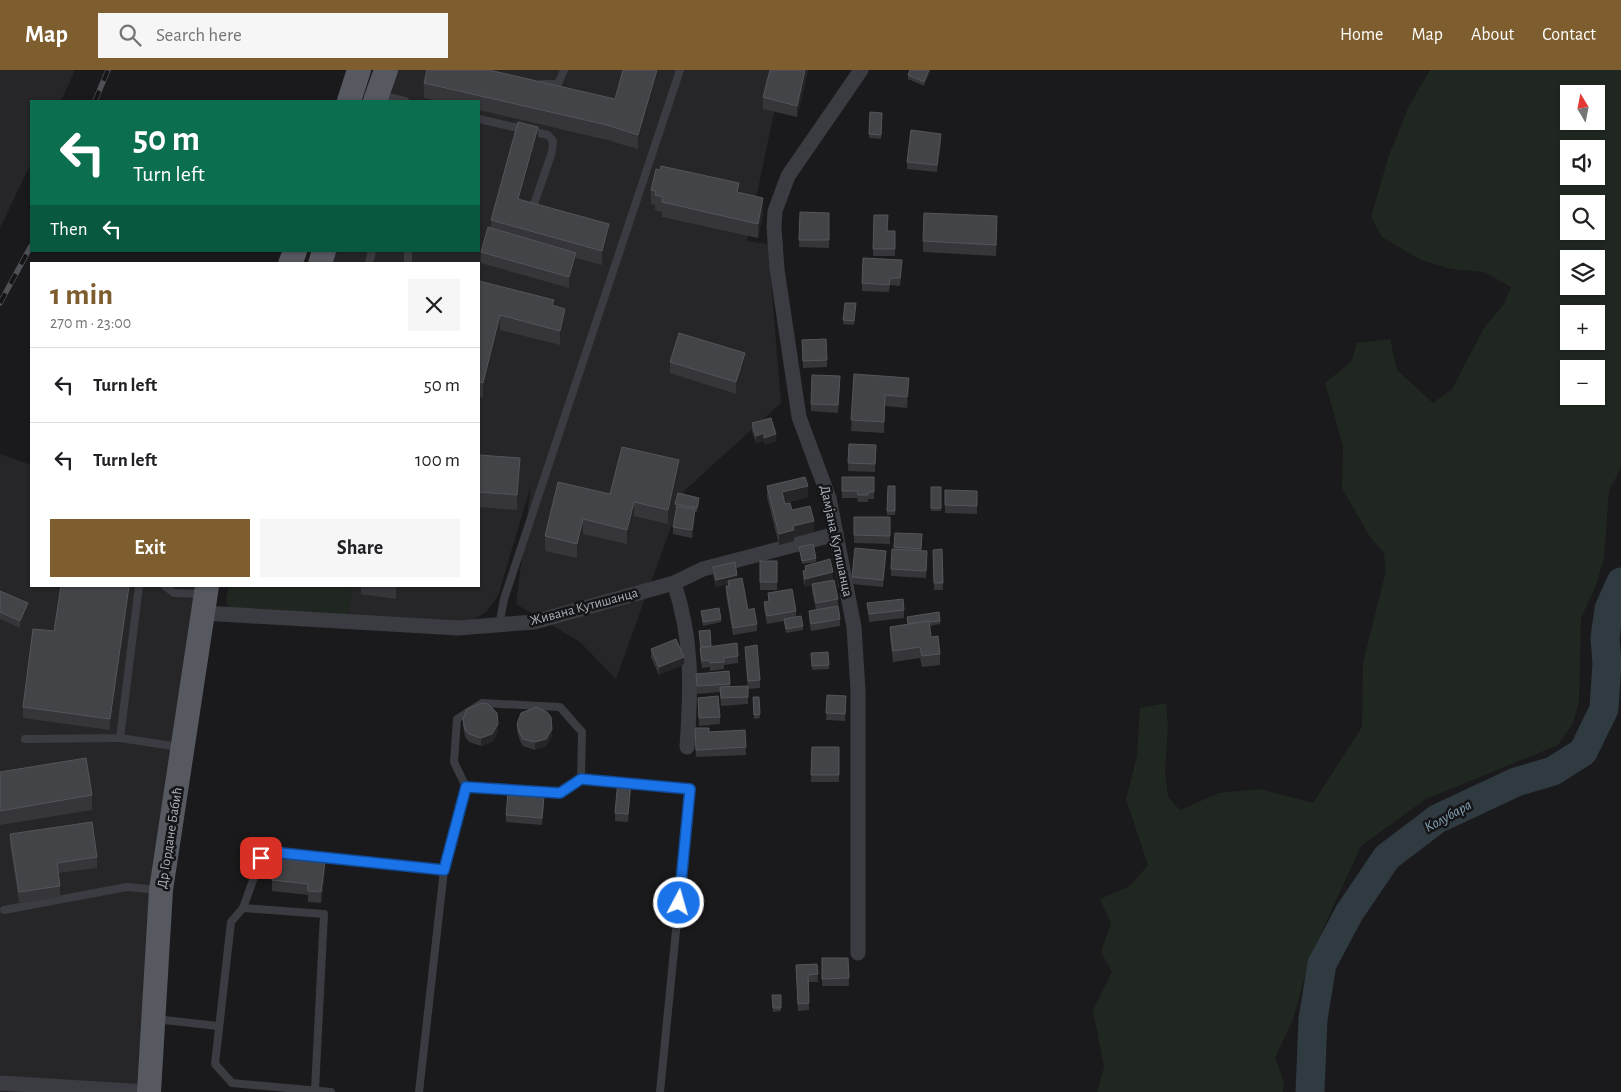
<!DOCTYPE html>
<meta charset="utf-8">
<style>
:root{--surface:#fff;--page:#f6f6f6;--text:#202124;--muted:#757577;--line:#e0e0e0;--accent:#7e5e2f}
body{margin:0;font-family:"Alegreya Sans",sans-serif;background:var(--page);color:var(--text);height:100vh;display:flex;flex-direction:column;font-size:19px;white-space:nowrap}
*{box-sizing:border-box;margin:0}
p{font-size:16px;color:var(--muted)}
.icon{flex:none;width:28px;height:28px;fill:none;stroke:currentColor;stroke-width:2;stroke-linecap:round;stroke-linejoin:round}
.map{position:relative;flex:1;overflow:hidden}
.drawer{position:absolute;left:30px;top:192px;width:450px;height:325px;display:flex;flex-direction:column;background:var(--surface);border-radius:0px;box-shadow:0 1px 4px #0004}
.drawer>*{flex:none}
.banner{position:absolute;left:30px;top:30px;width:450px;height:152px;border-radius:0px;box-shadow:0 1px 4px #0004;background:#0b6e4f;color:#fff;overflow:hidden}
.needle{width:32px;rotate:350deg}
.buttons{position:absolute;left:1560px;top:15px;display:grid;gap:10px}
.buttons a{display:grid;place-items:center;width:45px;height:45px;border-radius:0px;background:var(--surface);box-shadow:0 1px 4px #0004;font-size:25px}
.pin{position:absolute;display:grid;place-items:center;width:42px;height:42px;color:#fff;margin:-21px;border-radius:10px;box-shadow:0 2px 8px #0006}
.me{position:absolute;width:55px;margin:-28px;rotate:6deg;stroke-linejoin:round;filter:drop-shadow(0 0 4px #0008)}
.turn{display:flex;align-items:center;gap:18px;height:105px;padding:0 20px;font-size:22px}
.turn .icon{width:65px;height:65px;stroke-width:2.5}
.turn b{display:block;font-size:35px;line-height:42px}
.then{display:flex;align-items:center;height:48px;padding:0 20px;background:#0003;gap:10px;font-size:19px}
.round{display:grid;place-items:center;flex:none;width:52px;height:52px;border-radius:0px;background:var(--page)}
.headline{display:flex;align-items:center;justify-content:space-between;height:85px;padding:0 20px}
h1{font-size:30px;font-weight:600;line-height:38px;color:var(--accent)}
.primary-button{display:flex;gap:10px;margin-top:auto;padding:10px 20px}
.primary-button a{flex:1;height:58px;border-radius:0px;background:var(--accent);color:#fff;font-size:20px;font-weight:600;line-height:58px;text-align:center}
.primary-button a+a{background:var(--page);color:var(--text)}
ul{padding:0;list-style:none}
li{display:flex;align-items:center;gap:15px;height:75px;padding:0 20px;border-top:1px solid var(--line)}
li div{flex:1}
li b{display:block;font-size:19px}
li em{font-style:normal}
header{display:flex;align-items:center;gap:30px;box-sizing:border-box;height:70px;padding:0 25px;background:var(--accent);color:#fff}
header strong{font-size:24px}
nav{display:flex;gap:28px;margin-inline-start:auto;font-size:18px}
.search{width:350px;height:45px;background:var(--page);display:flex;align-items:center;gap:12px;box-sizing:border-box;padding:0 18px;border-radius:0px;color:var(--muted);font-size:19px}
.map>svg:first-child{display:block}
.built{fill:#262629}
.green{fill:#202720;fill-rule:evenodd}
.lines{fill:none;stroke-linecap:round;stroke-linejoin:round}
.river{stroke:#2f3a41;stroke-width:29}
.lane{stroke:#3b3c41;stroke-width:8}
.street{stroke:#3b3c41;stroke-width:15}
.primary{stroke:#575960;stroke-width:24}
.rail-casing{stroke:#4e5056;stroke-width:5.5}
.rail{stroke:#151517;stroke-width:4;stroke-dasharray:11;stroke-linecap:butt}
.wall{fill:#36363a}
.shaded-wall{fill:#252528}
.building{fill:#434448;stroke:#53555a}
.route-casing{stroke:#114b97;stroke-width:12}
.route{stroke:#1a73e8;stroke-width:9}
.labels{text-anchor:middle;dominant-baseline:central;stroke-width:5;stroke-linejoin:round;paint-order:stroke}
.street-label{font-size:14px;fill:#acb2bc;stroke:#151517}
.water-label{font-size:15px;font-style:italic;fill:#84a2b6;stroke:#151517}
</style>
<header>
<strong>Map</strong>
<div class="search"><svg class="icon" aria-label="search" viewBox="0 0 24 24"><circle cx="10" cy="10" r="6"/><path d="M15 15l6 6"/></svg>Search here</div>
<nav><a>Home</a><a>Map</a><a>About</a><a>Contact</a></nav>
</header>
<div class="map">
<svg width="1621" height="1022" viewBox="0 0 1621 1022">
<rect width="100%" height="100%" fill="#1a1a1c"/>
<g class="built">
<polygon points="0,0 75,0 61,31 31,31 31,93 0,158"/>
<polygon points="396,0 783,0 747,171 768,174 781,333 684,421 616,609 580,572 516,534 531,415 498,526 486,542 466,554 348,545 352,516 479,516 479,194 333,194 337,181 479,181 479,31 387,31"/>
<polygon points="0,384 31,395 31,516 206,516 149,1022 0,1022"/>
</g>
<g class="green">
<path d="M1430 0H1621V399L1609 420 1604 488 1596 515 1581 548 1579 631 1573 653 1558 675 1426 729 1361 776 1311 885 1293 949 1275 988 1284 1012 1283 1022H1097L1104 997 1093 940 1112 902 1101 882 1111 853 1100 829 1130 816 1148 795 1126 729 1137 686 1140 638 1166 633 1168 656 1165 700 1168 727 1180 740 1219 723 1259 719 1313 733 1362 657 1363 593 1386 501 1384 483 1370 467 1342 418 1343 376 1325 313 1351 292 1357 273 1390 269 1397 300 1433 333 1452 319 1484 258 1504 234 1511 217 1484 202 1451 199 1421 190 1382 167 1371 147 1388 88 1409 36ZM1569 24H1596V51H1569ZM1569 79H1596V106H1569ZM1569 134H1596V161H1569ZM1569 189H1596V216H1569ZM1569 244H1596V271H1569ZM1569 299H1596V326H1569Z"/>
<polygon points="229,516 352,516 348,545 241,542 228,537 226,531"/>
</g>
<g class="lines">
<polyline class="river" points="1310,1022 1313,949 1322,894 1349,843 1387,787 1437,749 1516,712 1553,701 1583,682 1604,639 1607,593 1605,568 1609,539 1621,512"/>
<g class="lane">
<polyline points="542,14 558,14 564,0"/>
<polyline points="380,25 405,31"/>
<polyline points="479,49 548,65 553,71 552,82 532,140"/>
<polyline points="408,181 408,194"/>
<polyline points="369,194 372,181"/>
<polyline points="165,516 174,523 203,524"/>
<polyline points="499,556 504,529 680,0"/>
<polyline points="120,668 179,677"/>
<polyline points="25,669 120,668 139,516"/>
<polyline points="581,709 560,723 466,717 454,692 457,649 482,633 560,637 582,662 581,709 690,719 660,1022"/>
<polyline points="243,838 261,788 272,782 444,800"/>
<polyline points="4,840 127,817 159,820"/>
<polyline points="155,949 218,956"/>
<polyline points="315,1020 324,844 243,838 231,852 215,994 232,1013 331,1022"/>
<polyline points="419,1022 444,800 466,717"/>
</g>
<g class="street">
<path d="M674 513C693 570 691 618 687 677"/>
<polyline points="203,543 458,558 534,552 674,513 703,499 836,464"/>
<polyline points="858,883 858,620 854,557 829,428 799,347 777,199 774,157 775,141 788,106 861,0"/>
<polyline points="0,1013 147,1022"/>
</g>
<g class="primary">
<polyline points="349,31 359,0"/>
<polyline points="375,31 386,0"/>
<polyline points="290,194 295,181"/>
<polyline points="320,194 324,181"/>
<polyline points="149,1022 161,820 207,516"/>
</g>
<g class="rail-casing">
<g id="rail">
<polyline points="95,31 108,0"/>
<polyline points="0,233 31,176"/>
</g>
</g>
<use href="#rail" class="rail"/>
</g>
<g class="wall">
<polygon points="661,0 638,79 607,70 479,40 479,31 439,31 424,28 424,13 615,29"/>
<polygon points="770,0 808,0 797,47 763,39 763,27"/>
<polygon points="931,0 924,16 908,9 908,5"/>
<polygon points="870,42 882,43 881,69 869,68"/>
<polygon points="941,71 937,102 907,99 907,92"/>
<polygon points="538,72 521,130 609,169 602,195 576,188 576,194 569,218 481,193 481,182 491,158 491,150"/>
<polygon points="651,120 739,123 763,143 758,168 662,147 662,142 655,140 655,135 651,134"/>
<polygon points="800,142 829,143 829,178 799,177"/>
<polygon points="874,145 888,161 895,161 895,186 873,186"/>
<polygon points="997,157 996,186 923,182 923,171"/>
<polygon points="902,198 900,216 890,215 889,222 862,221 862,213"/>
<polygon points="479,211 554,236 565,254 560,275 500,260 483,328 479,326"/>
<polygon points="845,233 856,233 854,255 843,254"/>
<polygon points="802,270 827,290 827,297 803,298"/>
<polygon points="670,292 745,295 736,324 670,303"/>
<polygon points="854,304 909,319 907,338 885,336 884,363 851,361"/>
<polygon points="840,314 838,343 811,341 811,334"/>
<polygon points="752,353 776,371 764,375 764,371 756,373 752,361"/>
<polygon points="849,374 876,375 875,402 848,401"/>
<polygon points="479,385 520,403 517,440 479,437"/>
<polygon points="679,405 668,454 634,446 627,474 583,464 577,488 545,481 545,466 610,424"/>
<polygon points="842,407 874,407 874,429 868,429 868,432 858,432 857,428 842,428"/>
<polygon points="767,416 808,427 785,433 785,434 814,462 794,467 794,471 779,475 767,427"/>
<polygon points="888,416 895,416 895,445 887,445"/>
<rect x="931" y="417" width="10" height="24"/>
<polygon points="945,420 977,421 977,444 945,443"/>
<polygon points="699,432 697,442 695,442 695,447 692,468 673,464 673,457 676,438 675,437 675,434"/>
<polygon points="854,447 890,447 890,474 854,473"/>
<polygon points="895,463 922,472 921,480 927,488 926,508 891,506 891,499 894,479"/>
<polygon points="799,477 816,488 816,492 802,494"/>
<polygon points="942,479 943,520 934,520 933,480"/>
<polygon points="886,489 883,517 852,514 852,507"/>
<rect x="760" y="491" width="17" height="29"/>
<polygon points="805,496 833,509 818,513 838,529 838,536 840,549 840,556 811,561 809,548 809,541 816,539 812,522 812,515 805,517 803,509 803,501 805,501"/>
<polygon points="713,497 737,509 748,540 757,554 757,561 733,565 726,524 726,516 728,516 728,514 716,517 713,504"/>
<polygon points="61,516 130,516 110,660 23,648 23,637 54,561"/>
<polygon points="361,516 398,516 396,529 361,524"/>
<polygon points="0,521 28,541 20,558 0,549"/>
<polygon points="768,523 796,541 796,547 803,556 803,560 786,563 784,551 767,554 764,539 764,532 768,531"/>
<polygon points="867,533 904,540 904,548 869,552"/>
<polygon points="701,541 721,549 721,552 703,556"/>
<polygon points="907,547 940,551 940,554 929,556 931,567 940,584 940,595 922,597 920,588 893,592 890,568 890,557 908,554"/>
<polygon points="699,561 711,576 738,586 738,593 724,595 724,599 710,601 710,597 702,598 700,585 700,577"/>
<polygon points="745,577 760,610 760,618 748,619 745,584"/>
<polygon points="651,579 684,594 659,605 651,587"/>
<polygon points="811,583 829,595 829,599 812,600"/>
<polygon points="729,601 730,617 748,616 748,634 721,636 720,622 697,624 696,604"/>
<polygon points="827,625 846,626 845,651 826,650"/>
<polygon points="753,627 759,627 760,648 754,649"/>
<polygon points="698,628 720,647 720,654 699,656"/>
<polygon points="463,649 498,662 492,672 481,676 469,672 465,667 463,656"/>
<polygon points="517,654 552,666 546,676 535,680 523,676 520,671 517,661"/>
<polygon points="745,660 746,685 696,687 695,666 709,662"/>
<polygon points="812,677 839,677 839,712 811,712"/>
<polygon points="0,702 92,725 92,740 0,755"/>
<polygon points="631,718 628,752 615,751 615,743"/>
<polygon points="544,734 542,755 506,752 506,745"/>
<polygon points="10,764 97,787 97,798 58,803 60,816 60,827 19,833 10,775"/>
<polygon points="310,790 325,802 321,833 308,832 308,825 272,821 272,810"/>
<polygon points="822,888 848,888 849,916 822,916"/>
<polygon points="817,894 818,912 809,912 809,940 798,941 796,895"/>
<polygon points="772,925 781,925 781,941 773,942"/>
</g>
<g class="shaded-wall">
<polygon points="657,0 661,0 638,79 638,65"/>
<polygon points="805,0 808,0 797,47 797,36"/>
<polygon points="929,0 931,0 931,1 924,16 924,12"/>
<polygon points="538,57 538,72 518,143 518,129"/>
<polygon points="941,64 941,71 937,102 937,95"/>
<polygon points="763,128 763,143 758,168 758,154"/>
<polygon points="609,154 609,169 602,195 602,181"/>
<polygon points="576,183 576,194 569,218 569,207"/>
<polygon points="565,239 565,254 560,275 560,261"/>
<polygon points="500,245 500,260 483,328 483,313"/>
<polygon points="745,283 745,295 736,324 736,312"/>
<polygon points="909,308 909,319 907,338 907,327"/>
<polygon points="885,325 885,336 884,363 884,352"/>
<polygon points="764,363 776,364 776,371 764,375 764,371 756,373 756,366"/>
<polygon points="520,388 520,403 517,440 517,425"/>
<polygon points="679,390 679,405 668,454 668,440"/>
<polygon points="808,416 808,427 782,433 782,422"/>
<polygon points="634,432 634,446 627,474 627,460"/>
<polygon points="695,439 695,447 692,468 692,460"/>
<polygon points="583,449 583,464 577,488 577,474"/>
<polygon points="814,451 814,462 794,467 794,471 779,475 779,464 793,456"/>
<polygon points="886,481 886,489 883,517 883,510"/>
<polygon points="833,502 833,509 805,517 805,509"/>
<polygon points="737,505 737,512 728,511 728,514 716,517 716,510"/>
<polygon points="129,516 130,516 110,660 110,649"/>
<polygon points="396,516 398,516 396,529"/>
<polygon points="28,533 28,541 20,558 20,551"/>
<polygon points="684,587 684,594 659,605 659,597"/>
<polygon points="498,654 498,662 492,672 481,676 481,668"/>
<polygon points="552,659 552,666 546,676 535,680 535,672"/>
<polygon points="325,791 325,802 321,833 321,822"/>
</g>
<g class="building">
<polygon points="427,0 489,0 615,29 623,0 657,0 638,65 607,55 424,13"/>
<polygon points="770,0 805,0 797,36 763,27"/>
<polygon points="910,0 929,0 924,12 908,5"/>
<polygon points="870,42 882,43 881,65 869,64"/>
<polygon points="518,52 538,57 518,129 609,154 602,181 491,150"/>
<polygon points="911,60 941,64 937,95 907,92"/>
<polygon points="661,96 739,113 737,122 763,128 758,154 662,132 663,127 655,125 656,121 651,120 656,99 660,100"/>
<polygon points="800,142 829,143 829,170 799,170"/>
<polygon points="924,143 997,146 996,175 923,171"/>
<polygon points="874,145 888,145 887,161 895,161 895,179 873,179"/>
<polygon points="488,157 576,183 569,207 481,182"/>
<polygon points="863,188 902,190 900,208 890,208 889,215 862,213"/>
<polygon points="479,211 554,230 552,235 565,239 560,261 500,245 483,313 479,312"/>
<polygon points="845,233 856,233 854,251 843,250"/>
<polygon points="679,263 745,283 736,312 670,292"/>
<polygon points="826,269 827,290 803,291 802,270"/>
<polygon points="854,304 909,308 907,327 885,325 884,352 851,350"/>
<polygon points="812,305 840,306 838,335 811,334"/>
<polygon points="771,348 776,364 764,368 764,363 756,366 752,353"/>
<polygon points="849,374 876,375 875,394 848,393"/>
<polygon points="622,377 679,390 668,440 634,432 627,460 583,449 577,474 545,466 558,412 610,424"/>
<polygon points="479,385 520,388 517,425 479,422"/>
<polygon points="805,407 808,416 782,422 785,434 790,433 792,440 810,436 814,451 793,456 794,460 779,464 767,416"/>
<polygon points="842,407 874,407 874,422 868,422 868,425 858,425 857,421 842,421"/>
<polygon points="888,416 895,416 895,441 887,441"/>
<rect x="931" y="417" width="10" height="21"/>
<polygon points="945,420 977,421 977,436 945,435"/>
<polygon points="678,423 699,428 697,438 675,434"/>
<polygon points="677,436 695,439 692,460 673,457"/>
<polygon points="854,447 890,447 890,466 854,465"/>
<polygon points="895,463 922,464 921,479 894,477"/>
<polygon points="813,474 816,488 802,491 799,477"/>
<polygon points="855,478 886,481 883,510 852,507"/>
<polygon points="892,479 927,481 926,501 891,499"/>
<polygon points="942,479 943,513 934,513 933,480"/>
<polygon points="830,489 833,502 805,509 803,501 806,500 805,496"/>
<rect x="760" y="491" width="17" height="21"/>
<polygon points="735,492 737,505 716,510 713,497"/>
<polygon points="742,508 748,540 754,538 757,554 733,558 726,516 729,516 728,511"/>
<polygon points="834,510 838,529 816,533 812,514"/>
<polygon points="61,516 129,516 110,649 23,637 33,559 54,561"/>
<polygon points="792,519 796,541 767,546 764,532 769,531 768,523"/>
<polygon points="0,521 28,533 20,551 0,542"/>
<polygon points="903,529 904,540 869,544 867,533"/>
<polygon points="838,536 840,549 811,554 809,541"/>
<polygon points="719,538 721,549 703,552 701,541"/>
<polygon points="939,542 940,551 929,552 929,551 908,554 907,547"/>
<polygon points="801,546 803,556 786,559 784,549"/>
<polygon points="929,551 931,567 938,566 940,584 922,586 920,577 893,581 890,557"/>
<polygon points="710,560 711,576 701,577 699,561"/>
<polygon points="676,569 684,587 659,597 651,579"/>
<polygon points="737,573 738,586 724,588 724,592 710,593 710,590 702,591 700,578"/>
<polygon points="757,575 760,610 748,611 745,577"/>
<polygon points="828,582 829,595 812,596 811,583"/>
<polygon points="729,601 730,614 697,616 696,604"/>
<polygon points="748,616 748,627 721,628 720,617"/>
<polygon points="827,625 846,626 845,644 826,643"/>
<polygon points="718,626 720,647 699,648 698,628"/>
<polygon points="753,627 759,627 760,644 754,645"/>
<polygon points="482,633 488,634 497,643 498,654 492,664 481,668 469,664 465,660 463,649 467,639"/>
<polygon points="536,637 547,642 551,647 552,659 546,669 535,672 523,669 520,664 517,654 521,643"/>
<polygon points="695,658 709,658 709,662 745,660 746,677 696,680"/>
<polygon points="812,677 839,677 839,705 811,705"/>
<polygon points="86,688 92,725 0,741 0,702"/>
<polygon points="618,710 631,711 628,744 615,743"/>
<polygon points="508,723 544,726 542,748 506,745"/>
<polygon points="92,752 97,787 57,793 60,816 19,822 10,764"/>
<polygon points="289,782 310,784 310,790 325,791 321,822 308,821 308,814 272,810 275,786 289,787"/>
<polygon points="822,888 848,888 849,908 822,909"/>
<polygon points="817,894 818,904 808,905 809,933 798,934 796,895"/>
<polygon points="772,925 781,925 781,938 773,938"/>
</g>
<g class="lines">
<g class="route-casing">
<polyline id="route" points="261,788 272,782 444,800 466,717 560,723 581,709 690,719 679,833"/>
</g>
<use href="#route" class="route"/>
</g>
<g class="labels">
<g class="street-label">
<text transform="translate(836 471) rotate(78)">Дамјана Кутишанца</text>
<text transform="translate(584 537) rotate(-15)">Живана Кутишанца</text>
<text transform="translate(170 768) rotate(-81)">Др Гордане Бабић</text>
</g>
<g class="water-label">
<text transform="translate(1448 746) rotate(-29)">Колубара</text>
</g>
</g>
</svg>
<div class="buttons">
<a><svg class="needle" viewBox="-14 -14 28 28"><path d="M0-13l5 13h-10z" fill="#e53935"/><path d="M0 13l5-13h-10z" fill="#757577"/></svg></a>
<a><svg class="icon" aria-label="sound" viewBox="0 0 24 24"><path d="M4 9h4l5-4v14l-5-4H4zM17 9q2 3 0 6"/></svg></a>
<a><svg class="icon" aria-label="search" viewBox="0 0 24 24"><circle cx="10" cy="10" r="6"/><path d="M15 15l6 6"/></svg></a>
<a><svg class="icon" aria-label="layers" viewBox="0 0 24 24"><path d="M12 4l9 5-9 5-9-5zM3 14l9 5 9-5"/></svg></a>
<a>+</a>
<a>−</a>
</div>
<div class="pin" style="left:261px;top:788px;background:#d93025"><svg class="icon" aria-label="arrive" viewBox="0 0 24 24"><path d="M6 21V4h12l-3 4 3 4H6"/></svg></div>
<svg class="me" style="left:679px;top:833px" viewBox="-20 -20 40 40"><circle r="17" fill="#1a73e8" stroke="#fff" stroke-width="3"/><path d="M0-11L8 9 0 5-8 9z" fill="#fff"/></svg>
<div class="banner">
<div class="turn"><svg class="icon" aria-label="left" viewBox="0 0 24 24"><path d="M17 20v-9H6M10 6l-5 5 5 5"/></svg><div><b>50 m</b>Turn left</div></div>
<div class="then">Then<svg class="icon" aria-label="left" viewBox="0 0 24 24"><path d="M17 20v-9H6M10 6l-5 5 5 5"/></svg></div>
</div>
<section class="drawer">
<div class="headline"><div><h1>1 min</h1><p>270 m · 23:00</p></div><a class="round"><svg class="icon" aria-label="close" viewBox="0 0 24 24"><path d="M6 6l12 12M18 6L6 18"/></svg></a></div>
<ul>
<li><svg class="icon" aria-label="left" viewBox="0 0 24 24"><path d="M17 20v-9H6M10 6l-5 5 5 5"/></svg><div><b>Turn left</b></div><em>50 m</em></li>
<li><svg class="icon" aria-label="left" viewBox="0 0 24 24"><path d="M17 20v-9H6M10 6l-5 5 5 5"/></svg><div><b>Turn left</b></div><em>100 m</em></li>
</ul>
<div class="primary-button"><a>Exit</a><a>Share</a></div>
</section>
</div>
